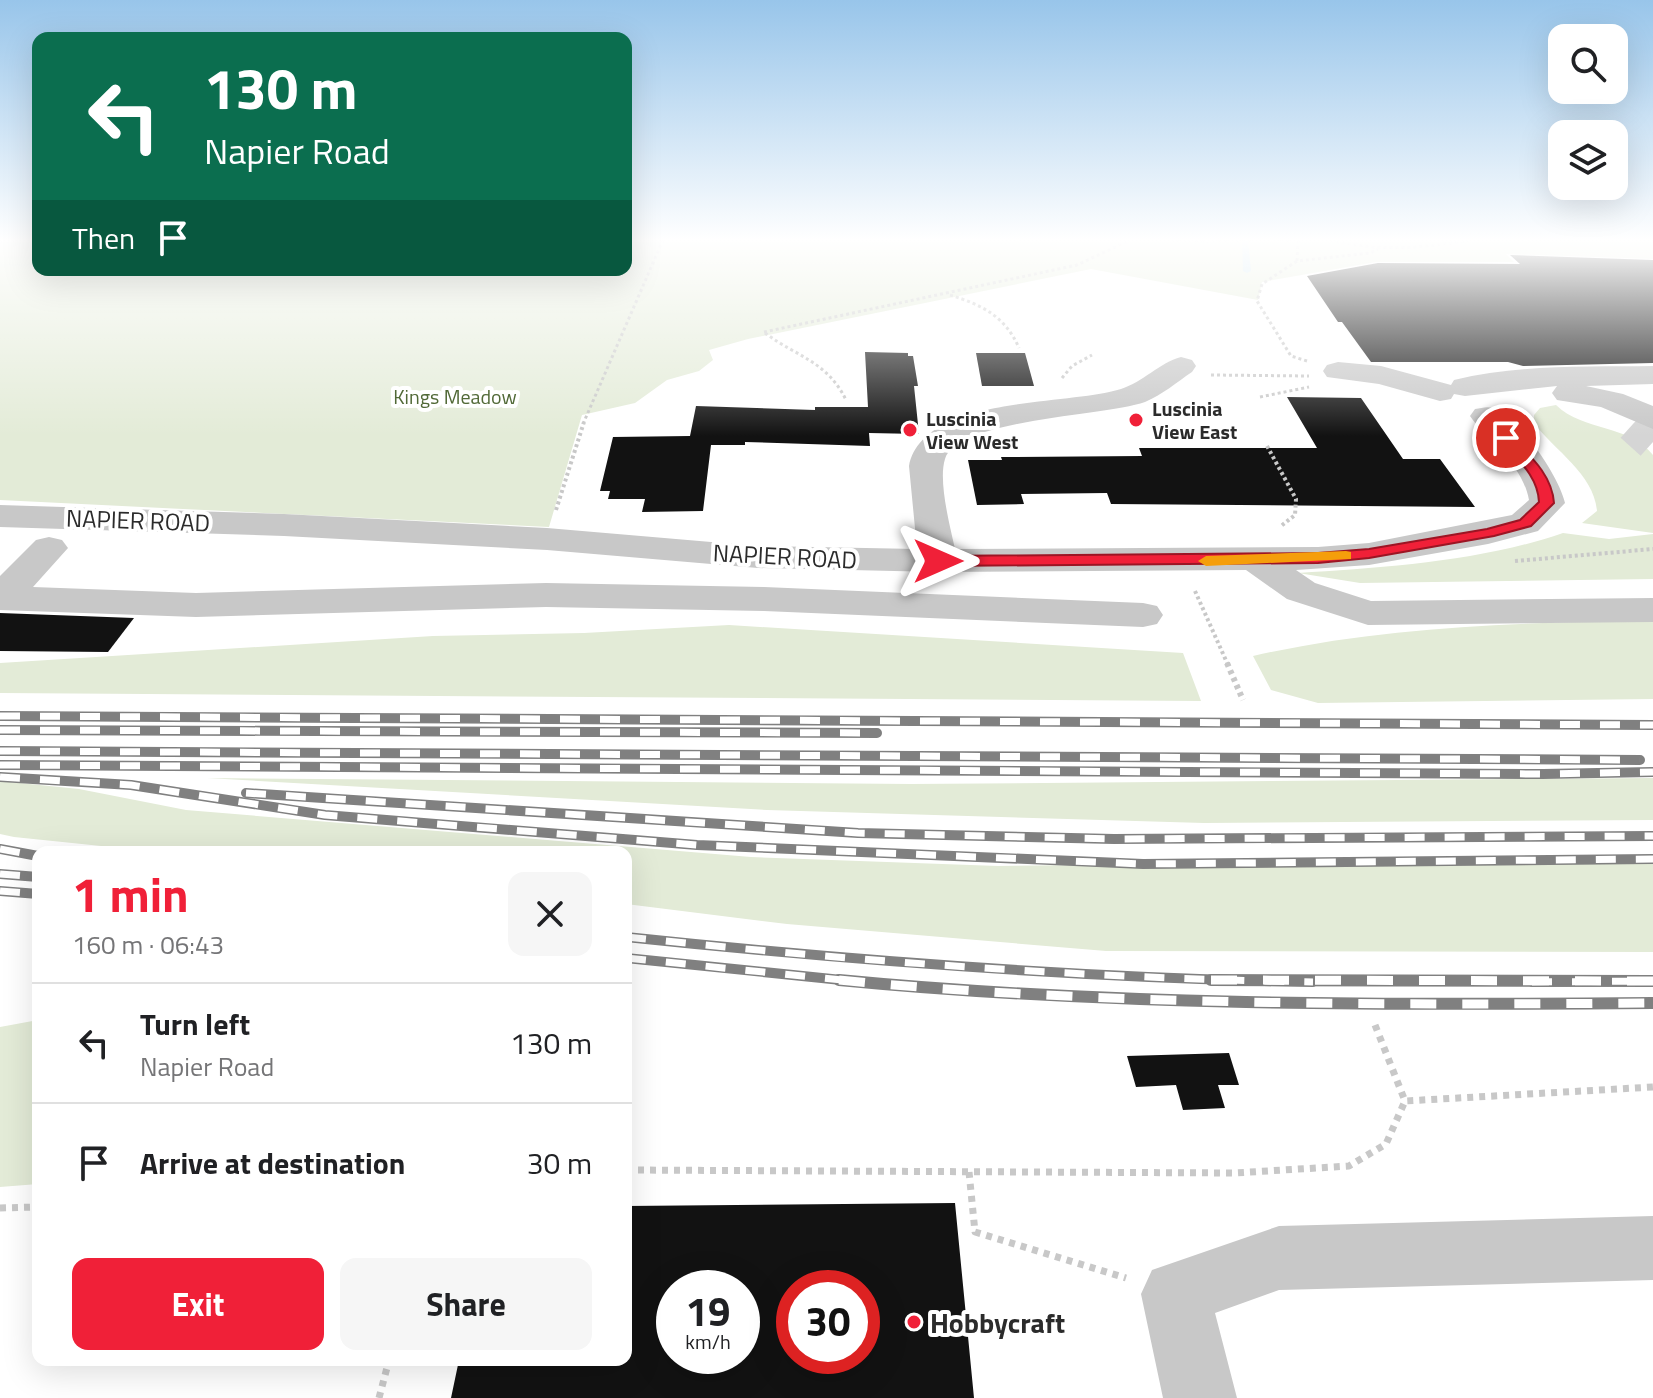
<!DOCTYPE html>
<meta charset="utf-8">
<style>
:root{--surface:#fff;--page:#f6f6f6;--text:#202124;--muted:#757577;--line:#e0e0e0;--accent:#f02038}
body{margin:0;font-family:"Titillium Web",sans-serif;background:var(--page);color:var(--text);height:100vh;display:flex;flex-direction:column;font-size:30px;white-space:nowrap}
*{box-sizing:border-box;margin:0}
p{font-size:26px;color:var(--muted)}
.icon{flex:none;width:44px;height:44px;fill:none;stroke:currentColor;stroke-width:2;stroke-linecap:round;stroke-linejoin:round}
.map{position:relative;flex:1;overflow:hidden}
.panel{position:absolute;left:32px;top:846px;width:600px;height:520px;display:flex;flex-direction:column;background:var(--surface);border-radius:16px;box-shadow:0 8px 32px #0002}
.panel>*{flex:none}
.hud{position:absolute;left:32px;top:32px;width:600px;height:244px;border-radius:16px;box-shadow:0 8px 32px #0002;background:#0b6e4f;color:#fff;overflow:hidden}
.buttons{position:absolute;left:1548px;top:24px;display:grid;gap:16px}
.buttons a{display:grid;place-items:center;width:80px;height:80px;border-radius:16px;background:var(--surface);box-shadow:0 8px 32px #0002;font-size:40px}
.speed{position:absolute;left:656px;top:1270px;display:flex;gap:16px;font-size:40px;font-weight:700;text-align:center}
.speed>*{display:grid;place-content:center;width:104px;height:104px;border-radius:50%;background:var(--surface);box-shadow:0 8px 32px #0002;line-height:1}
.speed small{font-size:20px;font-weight:400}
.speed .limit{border:12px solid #d22;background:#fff;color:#111}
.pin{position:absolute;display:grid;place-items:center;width:68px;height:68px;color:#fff;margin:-34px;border:4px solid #fff;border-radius:50%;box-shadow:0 2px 8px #0007}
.me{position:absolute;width:88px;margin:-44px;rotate:90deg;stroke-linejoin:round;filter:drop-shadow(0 0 6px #0008)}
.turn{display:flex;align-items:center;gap:28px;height:168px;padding:0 40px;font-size:36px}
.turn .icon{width:104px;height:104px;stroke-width:2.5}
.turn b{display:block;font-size:56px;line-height:68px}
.then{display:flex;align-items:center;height:76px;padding:0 40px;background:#0003;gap:16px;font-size:30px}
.round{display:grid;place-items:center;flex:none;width:84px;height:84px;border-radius:16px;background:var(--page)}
.head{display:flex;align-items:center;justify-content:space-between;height:136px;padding:0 40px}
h1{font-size:48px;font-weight:700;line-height:60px;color:var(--accent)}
.action{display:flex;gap:16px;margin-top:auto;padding:16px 40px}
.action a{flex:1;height:92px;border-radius:16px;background:var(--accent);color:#fff;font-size:32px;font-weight:700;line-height:92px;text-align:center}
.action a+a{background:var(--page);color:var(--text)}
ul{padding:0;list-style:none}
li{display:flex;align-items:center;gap:24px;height:120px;padding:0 40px;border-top:2px solid var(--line)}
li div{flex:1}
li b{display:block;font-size:30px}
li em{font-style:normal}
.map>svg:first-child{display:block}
.green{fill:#e3ebd7}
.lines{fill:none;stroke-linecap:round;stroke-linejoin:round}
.stream{fill:#c1deed;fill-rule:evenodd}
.building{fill:#121212;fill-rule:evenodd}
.minor-tunnel{stroke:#d5d5d5;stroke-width:37;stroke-dasharray:37 19;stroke-linecap:butt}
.path-far3{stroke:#c8c8c8;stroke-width:3;stroke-dasharray:3 3;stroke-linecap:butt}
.path-far2{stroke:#c8c8c8;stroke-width:4;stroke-dasharray:3 3;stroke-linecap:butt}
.path-far1{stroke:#c8c8c8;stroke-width:6;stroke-dasharray:4 4;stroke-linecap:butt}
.path{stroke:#c8c8c8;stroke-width:7;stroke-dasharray:6 6;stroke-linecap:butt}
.minor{fill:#c8c8c8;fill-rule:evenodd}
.rail-far1-casing{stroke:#808080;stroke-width:10}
.rail-casing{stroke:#808080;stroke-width:12}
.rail-far1{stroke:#fff;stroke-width:7;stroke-dasharray:20;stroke-linecap:butt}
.rail{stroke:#fff;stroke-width:9;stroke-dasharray:26;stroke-linecap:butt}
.route{fill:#f02038;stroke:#9c1524;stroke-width:2}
.slow{fill:#f59e0b}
.poi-dot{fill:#f02038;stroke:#fff;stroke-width:3}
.labels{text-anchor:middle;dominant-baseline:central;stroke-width:8;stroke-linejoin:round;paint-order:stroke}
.far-park-label{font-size:20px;fill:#516937;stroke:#fff}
.far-poi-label{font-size:20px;font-weight:bold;fill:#2b2b2b;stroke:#fff;text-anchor:start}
.street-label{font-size:24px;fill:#2b2b2b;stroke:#fff}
.near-poi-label{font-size:28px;font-weight:bold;fill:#2b2b2b;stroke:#fff;text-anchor:start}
</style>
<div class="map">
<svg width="1653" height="1398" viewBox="0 0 1653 1398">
<rect width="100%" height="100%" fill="#fff"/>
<g class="green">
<polygon points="0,240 38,240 38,270 626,270 626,240 1653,240 1653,259 1506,254 1514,262 1376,262 1262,282 1258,300 1091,269 748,339 709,350 713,360 699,371 667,380 635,403 582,415 549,527 0,500"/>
<path d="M1556 405C1584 432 1629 424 1653 455V533L1582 523 1597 511C1594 474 1555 451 1534 423V415L1540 408Z"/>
<path d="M1563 533 1609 539 1653 534V579L1360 583 1298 573C1384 568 1482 561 1563 533Z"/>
<path d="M1653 620V699L1318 703 1271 690 1253 656C1384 626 1519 623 1653 620Z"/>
<polygon points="729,625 1183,653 1201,701 0,693 0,663 433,636 584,633"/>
<polygon points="207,778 911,784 1653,778 1653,820 1204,823 767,810"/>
<polygon points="0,781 79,789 186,810 751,857 998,866 1653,858 1653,952 1106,951 787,924 626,904 626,852 159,852 14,837 0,834"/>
<polygon points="38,1020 38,1184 0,1187 0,1027"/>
</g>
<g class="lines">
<polygon class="stream" points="1242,240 1248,240 1251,271 1247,273 1243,271"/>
</g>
<g class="building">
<polygon points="1510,255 1653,260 1653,363 1523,366 1508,362 1371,362 1342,322 1338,322 1307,276 1378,263 1520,264"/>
<polygon points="865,352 908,353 908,356 913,356 918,386 914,386 919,434 869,433 870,446 745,442 745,445 711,445 703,511 642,512 645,499 608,499 610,491 600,491 613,437 690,436 696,406 815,410 815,407 868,407"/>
<polygon points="976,353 1025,353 1034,386 982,386"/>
<polygon points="1287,397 1361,398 1403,459 1440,459 1475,507 1111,504 1107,493 1021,494 1024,504 977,505 968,460 1002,460 1001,457 1142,456 1139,448 1317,448"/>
<polygon points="0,613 134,618 108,652 0,651"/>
<polygon points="1229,1053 1239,1085 1218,1085 1225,1108 1183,1110 1176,1085 1136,1087 1127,1056"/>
<path d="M955 1203 974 1398H451L459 1360H626V1206ZM674 1288H742V1356H674ZM794 1288H862V1356H794Z"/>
</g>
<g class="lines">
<polyline class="minor-tunnel" points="1633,424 1653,442"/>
<g class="path-far3">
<polyline points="1171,240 1207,241"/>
<polyline points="1280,240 1299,241"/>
<path d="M1330 240C1378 252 1423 248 1472 240"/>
<polyline points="1206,241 1257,240"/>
<polyline points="0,242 16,240"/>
<polyline points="1297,261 1298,241"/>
<path d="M950 295C982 305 1005 316 1019 348"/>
<polyline points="764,332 1077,265 1130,240"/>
<path d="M765 333C797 357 827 361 846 400"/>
<polyline points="1307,361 1291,356 1257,301 1262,284 1297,261 1370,253 1378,249"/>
<polyline points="1211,375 1309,376"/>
<polyline points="1062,378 1072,366 1092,355"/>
<polyline points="1260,397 1309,387"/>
<polyline points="583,424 663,240"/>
</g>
<g class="path-far2">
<polyline points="1267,446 1296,499 1295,515 1281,526"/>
<polyline points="556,510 584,422"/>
<polyline points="1515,561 1653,549"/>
<polyline points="1195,591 1228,665"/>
</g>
<polyline class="path-far1" points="1227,663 1243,700"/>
<g class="path">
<polyline points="1375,1025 1405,1101 1653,1087"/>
<polyline points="626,1170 1234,1173 1349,1166 1386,1144 1405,1101"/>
<polyline points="969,1172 975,1232 1126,1278"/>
<polyline points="0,1208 38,1207"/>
<polyline points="379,1398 389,1360"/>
</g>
<g class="minor">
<path d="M1181 357 1192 360 1196 366 1192 372C1177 382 1162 395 1145 402 1106 416 957 419 945 459 938 481 950 526 955 549L1318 547 1369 543 1512 515 1529 500C1522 463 1490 445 1470 416L1475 409C1482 408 1486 406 1493 408 1519 417 1559 476 1565 503L1538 531 1488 544 1369 565 1296 570 1315 583 1371 601 1653 598V622L1368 625 1287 599 1246 570 938 572 758 568 547 550 284 536 0 527V505L284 514 547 528 758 546 917 549 909 466C923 395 1067 406 1121 389 1143 382 1159 363 1181 357Z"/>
<path d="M1338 362 1381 366 1451 385 1454 380C1519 364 1587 367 1653 366V384L1586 386 1623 394 1653 406V429L1601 407 1557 400 1552 393 1557 386 1465 396 1454 394 1451 399 1440 401 1379 384 1327 377 1323 371 1327 365Z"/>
<polygon points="49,537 62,540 68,548 33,587 196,593 546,583 764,587 1143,603 1157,606 1163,615 1157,624 1143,627 764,611 546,607 196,617 0,610 0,576 36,540"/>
<polygon points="1653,1216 1653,1280 1279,1290 1215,1313 1237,1398 1163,1398 1141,1294 1152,1270 1279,1226"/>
</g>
<g class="rail-far1-casing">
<g id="rail-far1">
<polyline points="0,716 1653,725"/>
<polyline points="0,730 877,733"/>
<polyline points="0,751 1640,760"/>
<polyline points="0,765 1543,774 1653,772"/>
<polyline points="0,777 131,785 325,815 697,845 1143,864 1653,859"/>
<polyline points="246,793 858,833 1114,839 1653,836"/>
<polyline points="0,849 38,856"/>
<polyline points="0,874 38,877"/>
<polyline points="0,891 38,894"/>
<path d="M626 937C855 961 1083 978 1313 982"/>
<polyline points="626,958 861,982"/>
<polyline points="1532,982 1653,981"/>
</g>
</g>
<g class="rail-casing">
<g id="rail">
<path d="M839 980C1110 1006 1382 1005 1653 1003"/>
<polyline points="1211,980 1653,981"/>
</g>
</g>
<use href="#rail-far1" class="rail-far1"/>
<use href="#rail" class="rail"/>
</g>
<linearGradient id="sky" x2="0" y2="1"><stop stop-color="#98c5ea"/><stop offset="0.55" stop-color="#fff"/><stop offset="1" stop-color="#fff" stop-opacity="0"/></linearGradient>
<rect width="1653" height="436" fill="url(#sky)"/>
<path class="route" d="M1501 435H1510C1529 455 1552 474 1554 503L1531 526 1494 536 1369 558 1318 563 938 566 930 561 938 556 1318 553 1369 549 1487 529 1520 520 1539 502C1538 476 1517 459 1501 440Z"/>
<polygon class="slow" points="1346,551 1351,552 1351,559 1206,566 1198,561 1206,556"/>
<g class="poi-dot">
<circle cx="1136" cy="420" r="8"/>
<circle cx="910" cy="430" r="8"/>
<circle cx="914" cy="1322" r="8"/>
</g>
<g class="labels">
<g class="far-park-label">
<text x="455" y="396">Kings Meadow</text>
</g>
<g class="far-poi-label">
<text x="1152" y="408">Luscinia<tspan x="1152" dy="23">View East</tspan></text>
<text x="926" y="418">Luscinia<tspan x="926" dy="23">View West</tspan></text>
</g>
<g class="street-label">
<text transform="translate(138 520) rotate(2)">NAPIER ROAD</text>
<text transform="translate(785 556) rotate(3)">NAPIER ROAD</text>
</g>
<g class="near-poi-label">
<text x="930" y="1322">Hobbycraft</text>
</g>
</g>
</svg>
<div class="buttons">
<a><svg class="icon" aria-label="search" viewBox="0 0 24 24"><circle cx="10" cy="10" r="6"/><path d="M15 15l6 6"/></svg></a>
<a><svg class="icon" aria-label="layers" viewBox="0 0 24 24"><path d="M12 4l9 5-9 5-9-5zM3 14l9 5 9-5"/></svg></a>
</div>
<div class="speed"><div>19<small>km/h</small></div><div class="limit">30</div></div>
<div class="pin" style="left:1506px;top:438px;background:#d93025"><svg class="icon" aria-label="arrive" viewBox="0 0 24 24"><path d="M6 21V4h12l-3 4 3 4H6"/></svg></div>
<svg class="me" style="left:938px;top:561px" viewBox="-20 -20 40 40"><path d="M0-17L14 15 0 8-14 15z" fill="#f02038" stroke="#fff" stroke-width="4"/></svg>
<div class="hud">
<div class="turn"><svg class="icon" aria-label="left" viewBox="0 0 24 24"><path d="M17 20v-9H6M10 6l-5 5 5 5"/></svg><div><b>130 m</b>Napier Road</div></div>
<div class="then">Then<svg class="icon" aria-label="arrive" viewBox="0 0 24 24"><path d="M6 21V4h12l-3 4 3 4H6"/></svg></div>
</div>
<section class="panel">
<div class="head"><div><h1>1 min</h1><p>160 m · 06:43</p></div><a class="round"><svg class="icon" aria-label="close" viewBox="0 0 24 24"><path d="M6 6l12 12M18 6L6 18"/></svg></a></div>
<ul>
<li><svg class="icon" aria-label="left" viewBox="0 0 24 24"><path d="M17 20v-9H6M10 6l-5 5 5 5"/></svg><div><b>Turn left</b><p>Napier Road</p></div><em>130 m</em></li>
<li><svg class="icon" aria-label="arrive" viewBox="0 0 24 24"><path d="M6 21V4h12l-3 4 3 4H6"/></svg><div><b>Arrive at destination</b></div><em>30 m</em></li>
</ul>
<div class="action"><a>Exit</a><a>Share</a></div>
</section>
</div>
